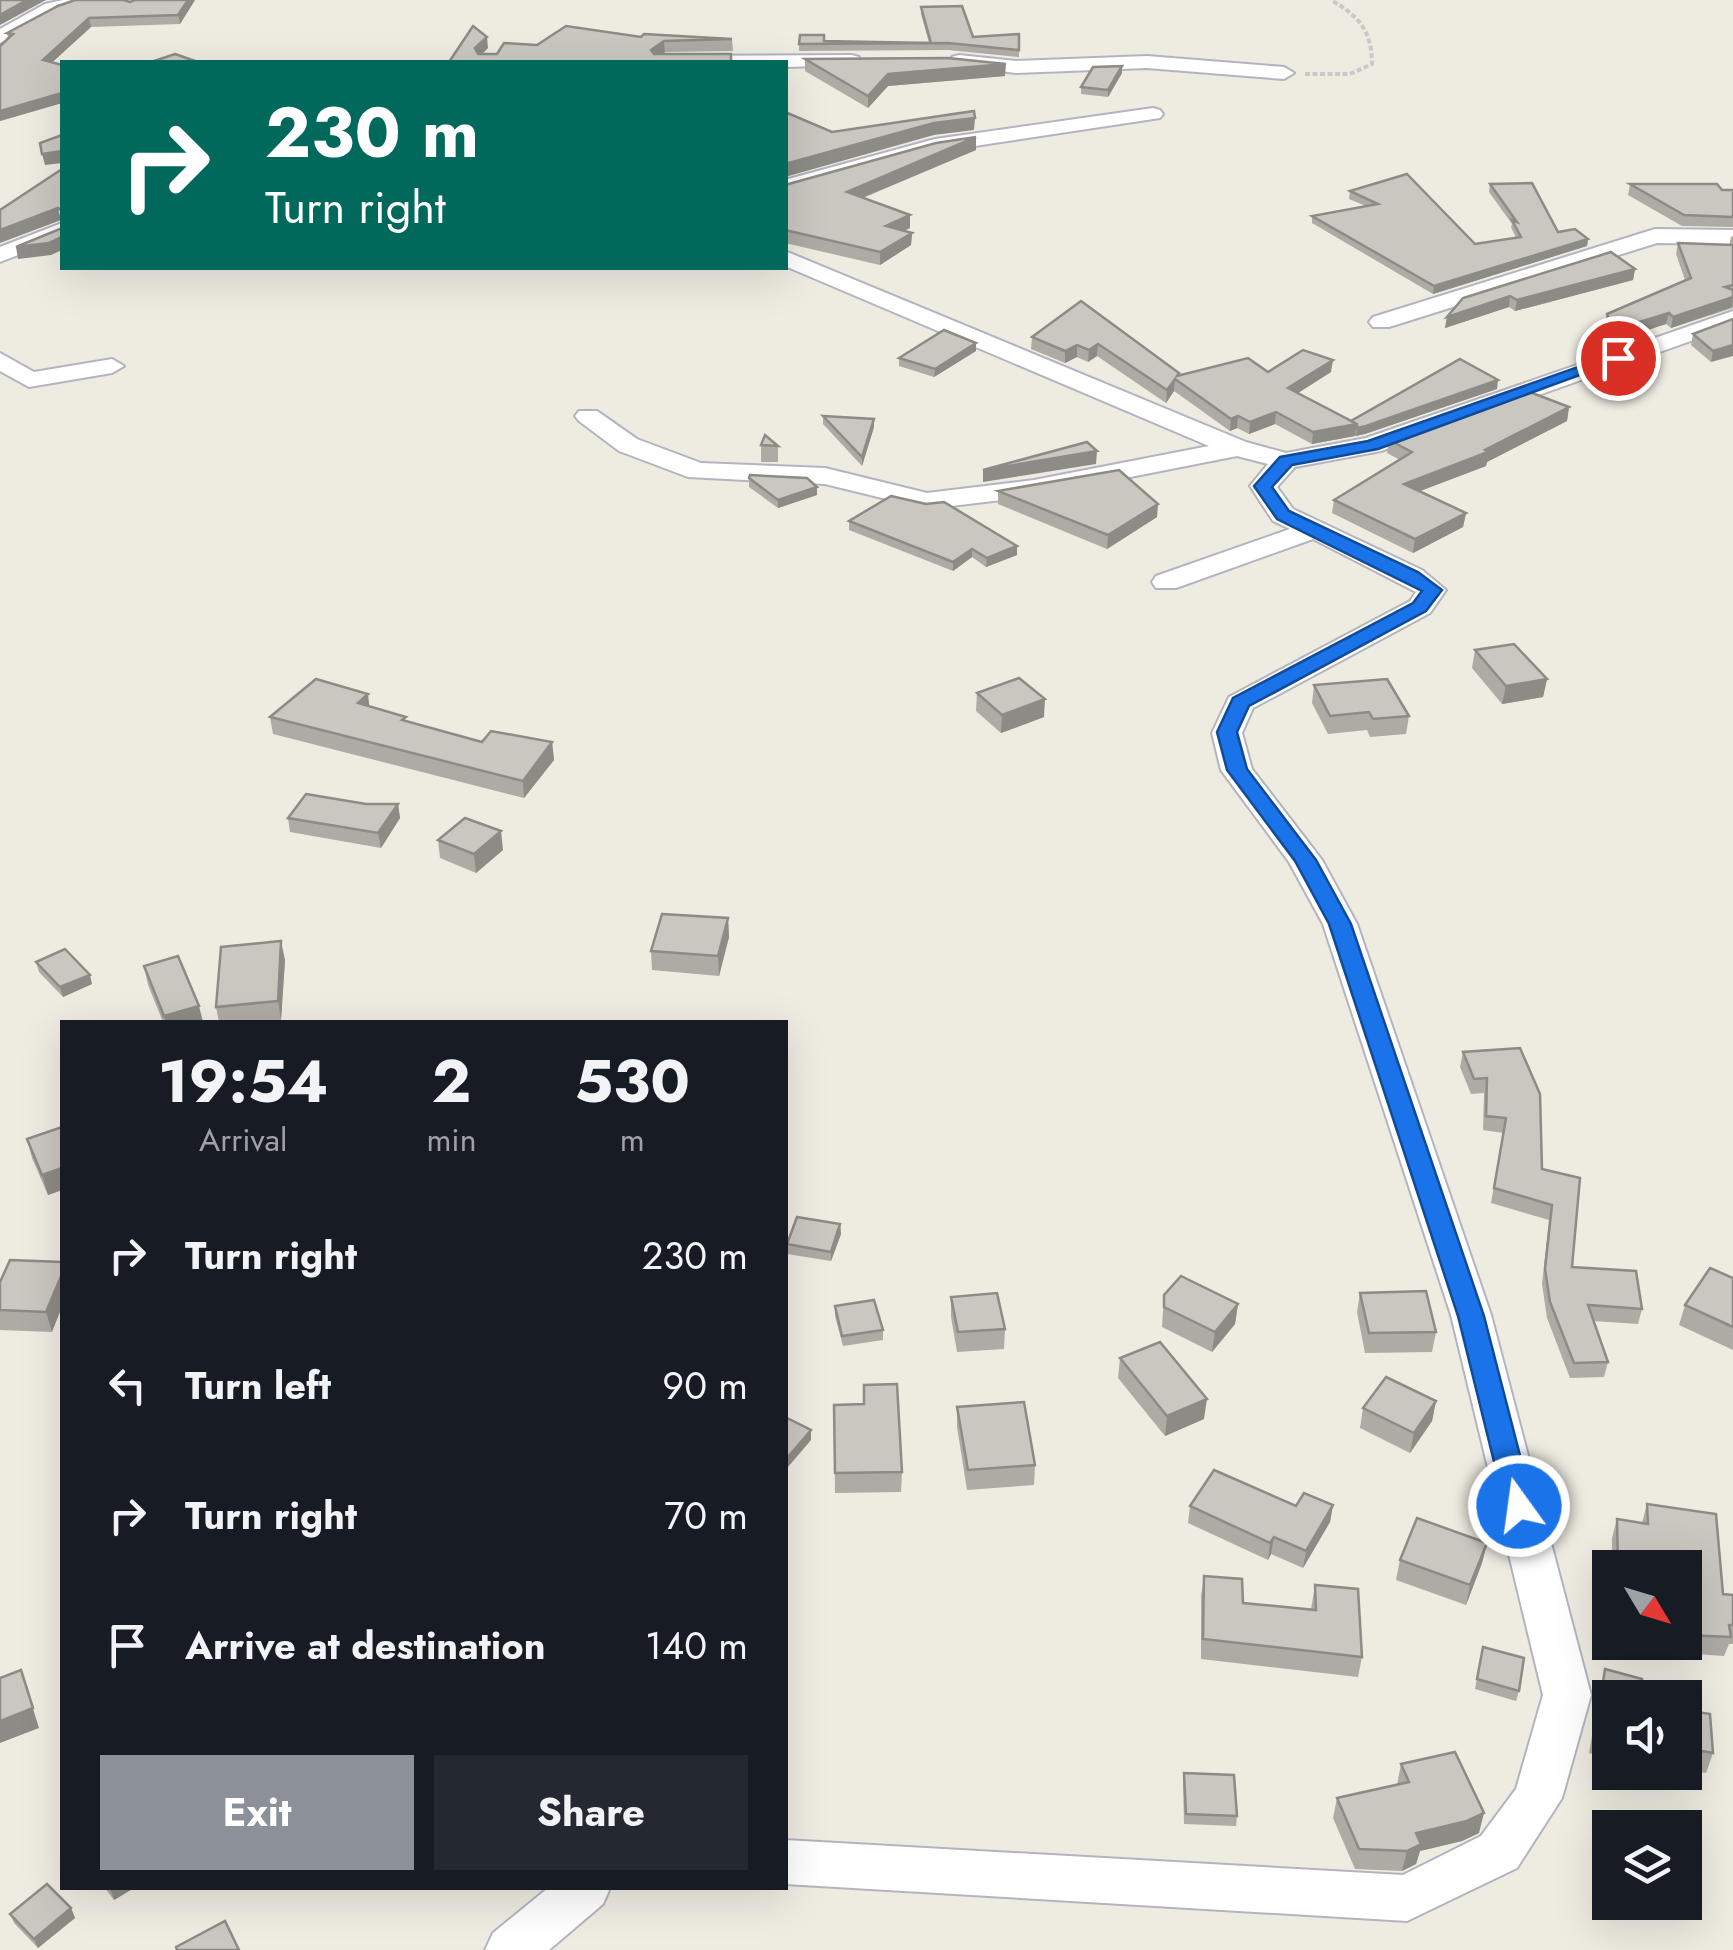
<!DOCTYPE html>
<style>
:root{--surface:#171b24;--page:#242831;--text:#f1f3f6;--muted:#9ea1a6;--accent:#8c9099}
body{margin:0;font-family:Jost,sans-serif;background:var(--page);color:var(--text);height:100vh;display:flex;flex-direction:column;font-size:38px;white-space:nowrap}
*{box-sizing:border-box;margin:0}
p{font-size:32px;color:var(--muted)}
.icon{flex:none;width:55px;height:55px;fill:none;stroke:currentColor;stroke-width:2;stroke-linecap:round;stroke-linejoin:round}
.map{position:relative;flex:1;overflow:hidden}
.side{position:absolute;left:60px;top:1020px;width:728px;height:870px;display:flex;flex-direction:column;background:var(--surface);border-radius:0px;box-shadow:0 10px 40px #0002}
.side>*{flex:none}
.guide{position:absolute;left:60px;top:60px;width:728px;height:210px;border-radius:0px;box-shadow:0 10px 40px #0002;background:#00695c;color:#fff;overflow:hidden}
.needle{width:65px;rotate:128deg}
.controls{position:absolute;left:1592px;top:1550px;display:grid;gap:20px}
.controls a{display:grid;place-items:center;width:110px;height:110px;border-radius:0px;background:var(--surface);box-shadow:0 10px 40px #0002;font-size:50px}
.pin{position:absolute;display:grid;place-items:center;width:85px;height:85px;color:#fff;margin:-42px;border:5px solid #fff;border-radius:50%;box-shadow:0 2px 10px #0007}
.me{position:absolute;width:110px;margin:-55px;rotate:346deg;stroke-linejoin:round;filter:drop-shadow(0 0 8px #0008)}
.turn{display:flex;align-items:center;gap:35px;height:210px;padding:0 40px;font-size:45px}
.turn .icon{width:130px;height:130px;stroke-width:2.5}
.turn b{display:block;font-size:70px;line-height:85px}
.eta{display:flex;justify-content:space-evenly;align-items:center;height:170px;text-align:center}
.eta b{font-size:60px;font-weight:700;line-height:70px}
.cta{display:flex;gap:20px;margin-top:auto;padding:20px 40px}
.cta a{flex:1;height:115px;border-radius:0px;background:var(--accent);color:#fff;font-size:40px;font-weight:700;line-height:115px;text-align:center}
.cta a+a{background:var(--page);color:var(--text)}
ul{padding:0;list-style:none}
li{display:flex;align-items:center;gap:30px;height:130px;padding:0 40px}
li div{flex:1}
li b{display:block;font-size:38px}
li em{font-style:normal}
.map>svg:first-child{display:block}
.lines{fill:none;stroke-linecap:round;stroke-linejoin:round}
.street-casing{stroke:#b4b4c0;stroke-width:4}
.path{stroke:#c9c9c9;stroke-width:4;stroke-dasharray:5 2.5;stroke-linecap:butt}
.street{fill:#fff;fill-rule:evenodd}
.wall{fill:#aeaba5}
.shaded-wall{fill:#8d8b86}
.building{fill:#cac7c0;stroke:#8d8b86;stroke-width:2.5}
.route{fill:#1a73e8;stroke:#114b97;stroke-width:2.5}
</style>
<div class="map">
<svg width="1733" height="1950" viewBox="0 0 1733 1950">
<rect width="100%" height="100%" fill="#eeebe1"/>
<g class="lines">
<g class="street-casing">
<g id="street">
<polygon points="63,0 98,0 58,12 0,43 0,29 45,4"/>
<polygon points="852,55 859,57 859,65 785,67 785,62 655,62 665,56"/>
<polygon points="959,55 1016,61 1147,56 1284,67 1294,73 1284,79 1147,68 1016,73 952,65 952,57"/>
<polygon points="1153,108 1160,110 1163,114 1160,118 935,152 785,194 785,180 935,139"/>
<polygon points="62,223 62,238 0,262 0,247"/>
<polygon points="1655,229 1733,230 1733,244 1657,243 1389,327 1373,327 1369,322 1373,317"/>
<polygon points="785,251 1246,442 1286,453 1366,438 1733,311 1733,326 1381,451 1295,467 1277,487 1293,509 1422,570 1446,590 1430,613 1253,708 1242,733 1252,769 1322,860 1357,924 1491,1315 1591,1695 1562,1798 1517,1868 1407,1921 785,1884 785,1840 1403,1875 1481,1836 1516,1789 1543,1695 1451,1315 1323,924 1289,862 1221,770 1212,733 1229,697 1410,601 1416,592 1313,539 1176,588 1156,588 1152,582 1156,576 1290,529 1273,521 1250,486 1268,464 1237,456 1034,496 927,509 825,484 688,477 619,451 579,421 575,416 579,411 597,411 637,439 701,463 825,468 927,493 1034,480 1209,446 785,266"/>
<polygon points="0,353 34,372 112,359 124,366 112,373 29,387 0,371"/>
<polygon points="548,1888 610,1888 603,1904 549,1950 485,1950 493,1933"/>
</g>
</g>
<path class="path" d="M1305 74H1350L1372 64C1372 31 1359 16 1331 0"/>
<use href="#street" class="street"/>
</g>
<g class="wall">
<polygon points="135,0 195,0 180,24 91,27 52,62 62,65 62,103 0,121 8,39 7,33"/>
<polygon points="921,7 973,37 1019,34 1019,57 948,50 799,51 799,44 824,41 929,43 921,14"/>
<polygon points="732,39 733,51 665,52 662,54 731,54 732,62 449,62 488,48 482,54 497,54 537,45"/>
<polygon points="805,59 1005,76 888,86 868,108 805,71"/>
<polygon points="1122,73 1108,97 1081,94 1081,87"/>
<polygon points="976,137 976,150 863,198 910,228 904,231 912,233 911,245 880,265 785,243 785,185"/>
<polygon points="1490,184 1558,232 1588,239 1587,246 1433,294 1312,223 1312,216 1366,206 1349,199 1350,191 1475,244 1516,238 1511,227 1512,224 1489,192"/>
<polygon points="1630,184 1733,190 1733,227 1682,226 1628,195"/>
<polygon points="1733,236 1733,308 1671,328 1666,324 1611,342 1604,325 1607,314 1685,280 1676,254 1678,243 1729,245 1731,237"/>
<polygon points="1611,252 1635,269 1633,280 1515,311 1509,307 1445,328 1447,317"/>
<polygon points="1081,301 1179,375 1268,372 1331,372 1298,393 1351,421 1497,389 1365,434 1312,444 1275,424 1249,434 1237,428 1230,431 1174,391 1166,403 1097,356 1088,362 1077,357 1065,363 1031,349 1032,337"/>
<polygon points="1733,319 1711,362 1691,345 1693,334"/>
<polygon points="976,351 934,377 899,366 899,358"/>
<polygon points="1569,407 1567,421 1487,462 1486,466 1419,491 1466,513 1463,527 1413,553 1332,513 1334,500 1400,460 1387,453 1389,440"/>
<polygon points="823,416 874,419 874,427 862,466 823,424"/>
<polygon points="761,445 778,446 778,462 761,462"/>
<polygon points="749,478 817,487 817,495 778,508 749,487"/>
<polygon points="998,491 1157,517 1107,549 998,504"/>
<polygon points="849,521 1017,555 986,567 972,557 953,571 849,530"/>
<polygon points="1475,650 1547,679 1543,697 1502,704 1472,668"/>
<polygon points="1314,685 1409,716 1406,734 1370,737 1367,730 1328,734 1312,703"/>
<polygon points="977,693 1044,717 1001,733 976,711"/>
<polygon points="370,706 407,722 482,742 552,742 554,760 524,798 273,734 270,717"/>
<polygon points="366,804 398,804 400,818 381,848 290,832 288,818"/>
<polygon points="438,840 503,850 476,873 440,858"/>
<polygon points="728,918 729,937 719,976 652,970 651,951"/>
<polygon points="285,960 281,1020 259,1022 219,1022 216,1007"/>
<polygon points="36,962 92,984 63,997 39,972"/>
<polygon points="144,966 203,1022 163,1022 148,985"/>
<polygon points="1520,1048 1542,1169 1572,1267 1642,1309 1638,1324 1593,1321 1608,1362 1604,1377 1570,1378 1547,1318 1542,1284 1549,1220 1491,1203 1503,1133 1483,1130 1484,1093 1471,1094 1460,1067 1463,1052"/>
<polygon points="62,1127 62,1190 48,1195 32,1158 27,1139"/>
<polygon points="840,1224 841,1234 831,1261 787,1254 787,1244"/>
<polygon points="62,1262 52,1332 0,1330 0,1282"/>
<polygon points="1733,1278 1733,1350 1679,1325 1685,1305"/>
<polygon points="1360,1293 1436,1332 1432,1352 1365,1353 1357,1312"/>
<polygon points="1164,1295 1238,1304 1235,1324 1212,1352 1162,1327"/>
<polygon points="951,1297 1005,1329 1004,1349 957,1352 951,1317"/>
<polygon points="835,1306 883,1330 883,1340 843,1346 835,1316"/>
<polygon points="1120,1358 1204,1419 1165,1436 1118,1378"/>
<polygon points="1436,1401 1432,1421 1410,1453 1360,1428 1363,1408"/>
<polygon points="834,1405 902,1472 901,1492 835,1493"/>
<polygon points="957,1407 1035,1465 1034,1485 967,1490 957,1427"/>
<polygon points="1647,1504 1723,1594 1733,1595 1733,1644 1729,1644 1724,1656 1637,1650 1635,1642 1685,1642 1685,1568 1612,1568 1612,1538 1617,1519 1642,1523"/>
<polygon points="1333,1505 1330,1522 1303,1568 1271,1554 1268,1560 1188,1523 1190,1506"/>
<polygon points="1487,1543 1482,1563 1466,1605 1396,1580 1400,1560"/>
<polygon points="1204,1576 1243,1603 1311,1609 1315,1585 1362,1657 1358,1677 1201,1659 1201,1596"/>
<polygon points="1483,1647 1519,1691 1516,1701 1475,1689"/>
<polygon points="1605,1669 1610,1698 1610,1759 1589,1753 1600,1689"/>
<polygon points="1685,1710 1713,1753 1706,1773 1685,1769"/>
<polygon points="1401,1764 1479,1833 1462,1841 1420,1851 1416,1864 1402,1871 1355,1869 1333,1818 1337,1798 1397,1785"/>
<polygon points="1184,1773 1237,1816 1236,1826 1184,1824 1183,1783"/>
<polygon points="105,1888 134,1888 114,1900"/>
<polygon points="71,1908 75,1918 38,1948 14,1923 10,1914"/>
</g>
<g class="shaded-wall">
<polygon points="27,0 46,0 0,25 0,15"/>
<polygon points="188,0 195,0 180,24 178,15"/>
<polygon points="89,18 91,27 45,69 43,60"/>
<polygon points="487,37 488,48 476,60 475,48"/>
<polygon points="664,41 665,52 651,61 651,50"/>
<polygon points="1006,64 1005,76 888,86 868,108 868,96 888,74"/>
<polygon points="1122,66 1122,73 1108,97 1108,90"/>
<polygon points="62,93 62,103 0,121 0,111"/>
<polygon points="975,118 974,130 934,135 785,177 785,164 934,123"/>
<polygon points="976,137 976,150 847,204 847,192"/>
<polygon points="62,151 62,163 45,165 42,154"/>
<polygon points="58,208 61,220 0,243 0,230"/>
<polygon points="910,215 910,228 885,238 886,226"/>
<polygon points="912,233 911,245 880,265 880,252"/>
<polygon points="62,237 62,250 51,255 18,259 16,247"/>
<polygon points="1588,239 1587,246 1433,294 1434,286"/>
<polygon points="1635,269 1633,280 1515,311 1517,300"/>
<polygon points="1510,296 1509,307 1445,328 1447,317"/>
<polygon points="1733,297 1732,307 1671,328 1673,317"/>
<polygon points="1669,313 1666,324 1611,342 1613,330"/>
<polygon points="976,343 976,351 934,377 935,369"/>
<polygon points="1098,344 1097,356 1088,362 1089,350"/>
<polygon points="1077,345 1077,357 1065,363 1065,351"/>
<polygon points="1733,345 1733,356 1711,362 1713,351"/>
<polygon points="1333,360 1331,372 1287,400 1288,388"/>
<polygon points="1175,379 1174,391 1166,403 1167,390"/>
<polygon points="1498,380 1497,389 1365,434 1356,436 1357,428"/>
<polygon points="1569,407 1567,421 1487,462 1486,466 1402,498 1404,484 1485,450"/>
<polygon points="1276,412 1275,424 1249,434 1250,422"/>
<polygon points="1238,416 1237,428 1230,431 1231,419"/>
<polygon points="874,419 874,427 862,466 862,457"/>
<polygon points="1357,424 1355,436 1312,444 1313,432"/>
<polygon points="1097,451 1096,464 983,482 983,470"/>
<polygon points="817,487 817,495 778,508 778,500"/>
<polygon points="1158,504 1157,517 1107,549 1108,535"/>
<polygon points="1466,513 1463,527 1413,553 1415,539"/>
<polygon points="1017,546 1017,555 986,567 987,558"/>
<polygon points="972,549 972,557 953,571 953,562"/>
<polygon points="1547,679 1543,697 1502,704 1506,686"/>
<polygon points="368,694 370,712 358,703"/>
<polygon points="1045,699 1044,717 1001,733 1002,715"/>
<polygon points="552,742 554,760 524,798 523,781"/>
<polygon points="398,804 400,818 381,848 378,833"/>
<polygon points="501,831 503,850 476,873 474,854"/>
<polygon points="728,918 729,937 719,976 718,956"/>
<polygon points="281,941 285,960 281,1020 278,1001"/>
<polygon points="90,975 92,984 63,997 60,987"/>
<polygon points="199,1006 203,1022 166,1022 164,1016"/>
<polygon points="62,1168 62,1190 48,1195 42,1175"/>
<polygon points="840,1224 841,1234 831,1261 831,1252"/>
<polygon points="62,1274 62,1307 52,1332 46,1312"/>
<polygon points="1238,1304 1235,1324 1212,1352 1215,1332"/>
<polygon points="1207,1399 1204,1419 1165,1436 1167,1416"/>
<polygon points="1436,1401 1432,1421 1410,1453 1414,1433"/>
<polygon points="811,1430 811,1440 788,1467 788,1457"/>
<polygon points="1333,1505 1330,1522 1303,1568 1306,1551"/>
<polygon points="1274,1537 1271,1554 1268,1560 1270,1543"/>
<polygon points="1487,1543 1482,1563 1466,1605 1470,1585"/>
<polygon points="21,1670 39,1728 0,1743 0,1721"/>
<polygon points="1484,1813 1479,1833 1462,1841 1420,1851 1416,1864 1402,1871 1407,1851 1416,1833"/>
<polygon points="110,1888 134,1888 114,1900"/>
<polygon points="71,1908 75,1918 38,1948 34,1939"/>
</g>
<g class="building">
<polygon points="0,0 27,0 0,15"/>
<polygon points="75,0 123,0 130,2 135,0 188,0 178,15 89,18 43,60 62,65 62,93 0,111 0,46 13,34 7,33 58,6"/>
<polygon points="962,6 973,37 1019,34 1019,50 948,43 799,44 800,35 824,35 824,41 931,43 921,7"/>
<polygon points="473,26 487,37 475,48 478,54 497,54 504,43 537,45 566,26 641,37 644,34 732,39 664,41 651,50 654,54 731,54 731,62 449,62"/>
<polygon points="175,54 198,62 151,62"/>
<polygon points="948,58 1006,64 888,74 868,96 805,59"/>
<polygon points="1122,66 1108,90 1081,87 1093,67"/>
<polygon points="974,111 975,118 934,123 785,164 785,112 832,132"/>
<polygon points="62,135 62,151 42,154 40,143"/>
<polygon points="976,137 847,192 910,215 886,226 912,233 880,252 785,230 785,185 936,143"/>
<polygon points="62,169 62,211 58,208 0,230 0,210"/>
<polygon points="1407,174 1475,244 1521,237 1512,220 1517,222 1490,184 1532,183 1558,232 1575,229 1588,239 1434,286 1312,216 1378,204 1350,191"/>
<polygon points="1630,184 1717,184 1722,190 1733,190 1733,217 1684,215"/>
<polygon points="62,228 62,237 49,243 16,247"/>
<polygon points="1678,243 1733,245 1733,285 1725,287 1733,290 1733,297 1673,317 1669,313 1613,330 1607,314 1691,278"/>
<polygon points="1611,252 1635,269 1517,300 1510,296 1447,317 1463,298"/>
<polygon points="1081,301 1179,373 1177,376 1248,358 1268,372 1303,350 1333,360 1288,388 1357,424 1313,432 1276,412 1250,422 1238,416 1231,419 1175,379 1167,390 1098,344 1089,350 1077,345 1065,351 1032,337"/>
<polygon points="1733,319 1733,345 1713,351 1693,334"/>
<polygon points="944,330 976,343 935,369 899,358"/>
<polygon points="1460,359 1498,380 1366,426 1357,428 1357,424 1351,421"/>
<polygon points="1527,391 1569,407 1485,450 1488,452 1404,484 1466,513 1415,539 1334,500 1412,452 1389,440"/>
<polygon points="823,416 874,419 862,457"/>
<polygon points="765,435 778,446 761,445"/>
<polygon points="1087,442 1097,451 983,470"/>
<polygon points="1119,470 1158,504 1108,535 998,491"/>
<polygon points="750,475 807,478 817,487 778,500 749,478"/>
<polygon points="891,496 926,504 944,502 1017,546 987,558 972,549 953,562 849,521"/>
<polygon points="1514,644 1547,679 1506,686 1475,650"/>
<polygon points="1019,678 1045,699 1002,715 977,693"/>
<polygon points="316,679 368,694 358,703 406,717 402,720 482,742 491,731 552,742 523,781 270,717"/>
<polygon points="1387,679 1409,716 1373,719 1369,712 1330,716 1314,685"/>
<polygon points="306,794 366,804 398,804 378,833 288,818"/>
<polygon points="465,818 501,831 474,854 438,840"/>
<polygon points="662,914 728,918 718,956 651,951"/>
<polygon points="281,941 278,1001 216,1007 221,947"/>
<polygon points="65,949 90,975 60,987 36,962"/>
<polygon points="178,956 199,1006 164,1016 144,966"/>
<polygon points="1520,1048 1540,1094 1542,1169 1580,1178 1572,1267 1636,1271 1642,1309 1588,1305 1608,1362 1574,1363 1550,1302 1545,1269 1552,1205 1494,1188 1506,1118 1486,1116 1487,1078 1474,1079 1463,1052"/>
<polygon points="62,1127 62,1168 42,1175 27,1139"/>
<polygon points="797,1217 840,1224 831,1252 787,1244"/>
<polygon points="10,1260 62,1262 62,1274 46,1312 0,1310 0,1282"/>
<polygon points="1710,1268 1733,1278 1733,1327 1685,1305"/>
<polygon points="1181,1276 1238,1304 1215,1332 1164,1307 1164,1295"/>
<polygon points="1426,1291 1436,1332 1369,1333 1360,1293"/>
<polygon points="997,1293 1005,1329 958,1332 951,1297"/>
<polygon points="874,1300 883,1330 842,1336 835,1306"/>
<polygon points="1160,1342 1207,1399 1167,1416 1120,1358"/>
<polygon points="1386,1377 1436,1401 1414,1433 1363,1408"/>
<polygon points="897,1384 902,1472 835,1473 834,1405 864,1404 864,1385"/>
<polygon points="1024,1402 1035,1465 968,1470 957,1407"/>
<polygon points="785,1417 811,1430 788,1457 785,1455"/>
<polygon points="1214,1470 1296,1506 1304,1493 1333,1505 1306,1551 1274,1537 1270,1543 1190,1506"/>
<polygon points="1647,1504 1716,1514 1723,1594 1733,1595 1733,1625 1729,1625 1731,1637 1685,1635 1685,1568 1618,1568 1617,1519 1648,1524"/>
<polygon points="1417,1518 1487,1543 1470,1585 1400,1560"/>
<polygon points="1204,1576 1242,1579 1243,1603 1316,1610 1315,1585 1358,1589 1362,1657 1203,1639"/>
<polygon points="1483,1647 1524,1658 1519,1691 1477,1679"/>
<polygon points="1605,1669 1642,1679 1639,1698 1610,1698 1610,1737 1595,1733"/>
<polygon points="21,1670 33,1708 0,1721 0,1678"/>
<polygon points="1685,1710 1710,1714 1713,1753 1685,1748"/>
<polygon points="1455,1752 1484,1813 1467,1821 1416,1833 1421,1844 1407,1851 1359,1849 1337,1798 1409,1782 1401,1764"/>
<polygon points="1184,1773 1234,1775 1237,1816 1186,1814"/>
<polygon points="47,1884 71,1908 34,1939 10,1914"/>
<polygon points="225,1921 239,1950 177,1950 176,1947"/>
</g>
<polygon class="route" points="1612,355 1626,358 1378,449 1292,465 1272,487 1289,511 1418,572 1442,590 1426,611 1249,706 1237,732 1247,769 1316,860 1351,924 1484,1316 1533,1506 1529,1513 1519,1517 1509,1513 1505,1506 1458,1316 1329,924 1295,861 1227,770 1217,732 1233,698 1413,603 1422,591 1277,519 1254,486 1280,457 1368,441"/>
</svg>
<div class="controls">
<a><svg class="needle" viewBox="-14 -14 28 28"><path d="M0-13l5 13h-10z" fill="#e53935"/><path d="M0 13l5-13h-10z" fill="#9ea1a6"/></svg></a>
<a><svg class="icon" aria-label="sound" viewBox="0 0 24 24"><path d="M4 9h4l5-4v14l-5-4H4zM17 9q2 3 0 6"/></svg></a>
<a><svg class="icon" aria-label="layers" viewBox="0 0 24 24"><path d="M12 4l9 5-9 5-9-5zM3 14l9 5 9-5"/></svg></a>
</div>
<div class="pin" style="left:1618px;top:358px;background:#d93025"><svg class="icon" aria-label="arrive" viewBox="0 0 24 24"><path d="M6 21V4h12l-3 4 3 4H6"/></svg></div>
<svg class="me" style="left:1519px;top:1506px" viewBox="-20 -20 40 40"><circle r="17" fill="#1a73e8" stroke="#fff" stroke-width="3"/><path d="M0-11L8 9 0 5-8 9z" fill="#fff"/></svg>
<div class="guide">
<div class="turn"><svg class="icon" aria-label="right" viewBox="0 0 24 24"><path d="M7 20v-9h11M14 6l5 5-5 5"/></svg><div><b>230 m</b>Turn right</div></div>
</div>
<section class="side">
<div class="eta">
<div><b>19:54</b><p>Arrival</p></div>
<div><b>2</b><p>min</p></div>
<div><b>530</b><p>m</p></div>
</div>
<ul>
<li><svg class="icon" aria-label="right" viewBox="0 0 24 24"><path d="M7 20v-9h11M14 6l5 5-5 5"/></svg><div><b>Turn right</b></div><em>230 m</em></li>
<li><svg class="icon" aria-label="left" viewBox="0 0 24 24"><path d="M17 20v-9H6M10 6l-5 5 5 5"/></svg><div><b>Turn left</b></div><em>90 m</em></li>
<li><svg class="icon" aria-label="right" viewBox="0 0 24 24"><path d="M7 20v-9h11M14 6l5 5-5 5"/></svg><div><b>Turn right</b></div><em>70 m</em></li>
<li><svg class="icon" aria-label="arrive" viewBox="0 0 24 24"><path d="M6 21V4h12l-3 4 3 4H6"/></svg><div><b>Arrive at destination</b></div><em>140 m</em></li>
</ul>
<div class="cta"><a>Exit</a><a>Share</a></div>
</section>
</div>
